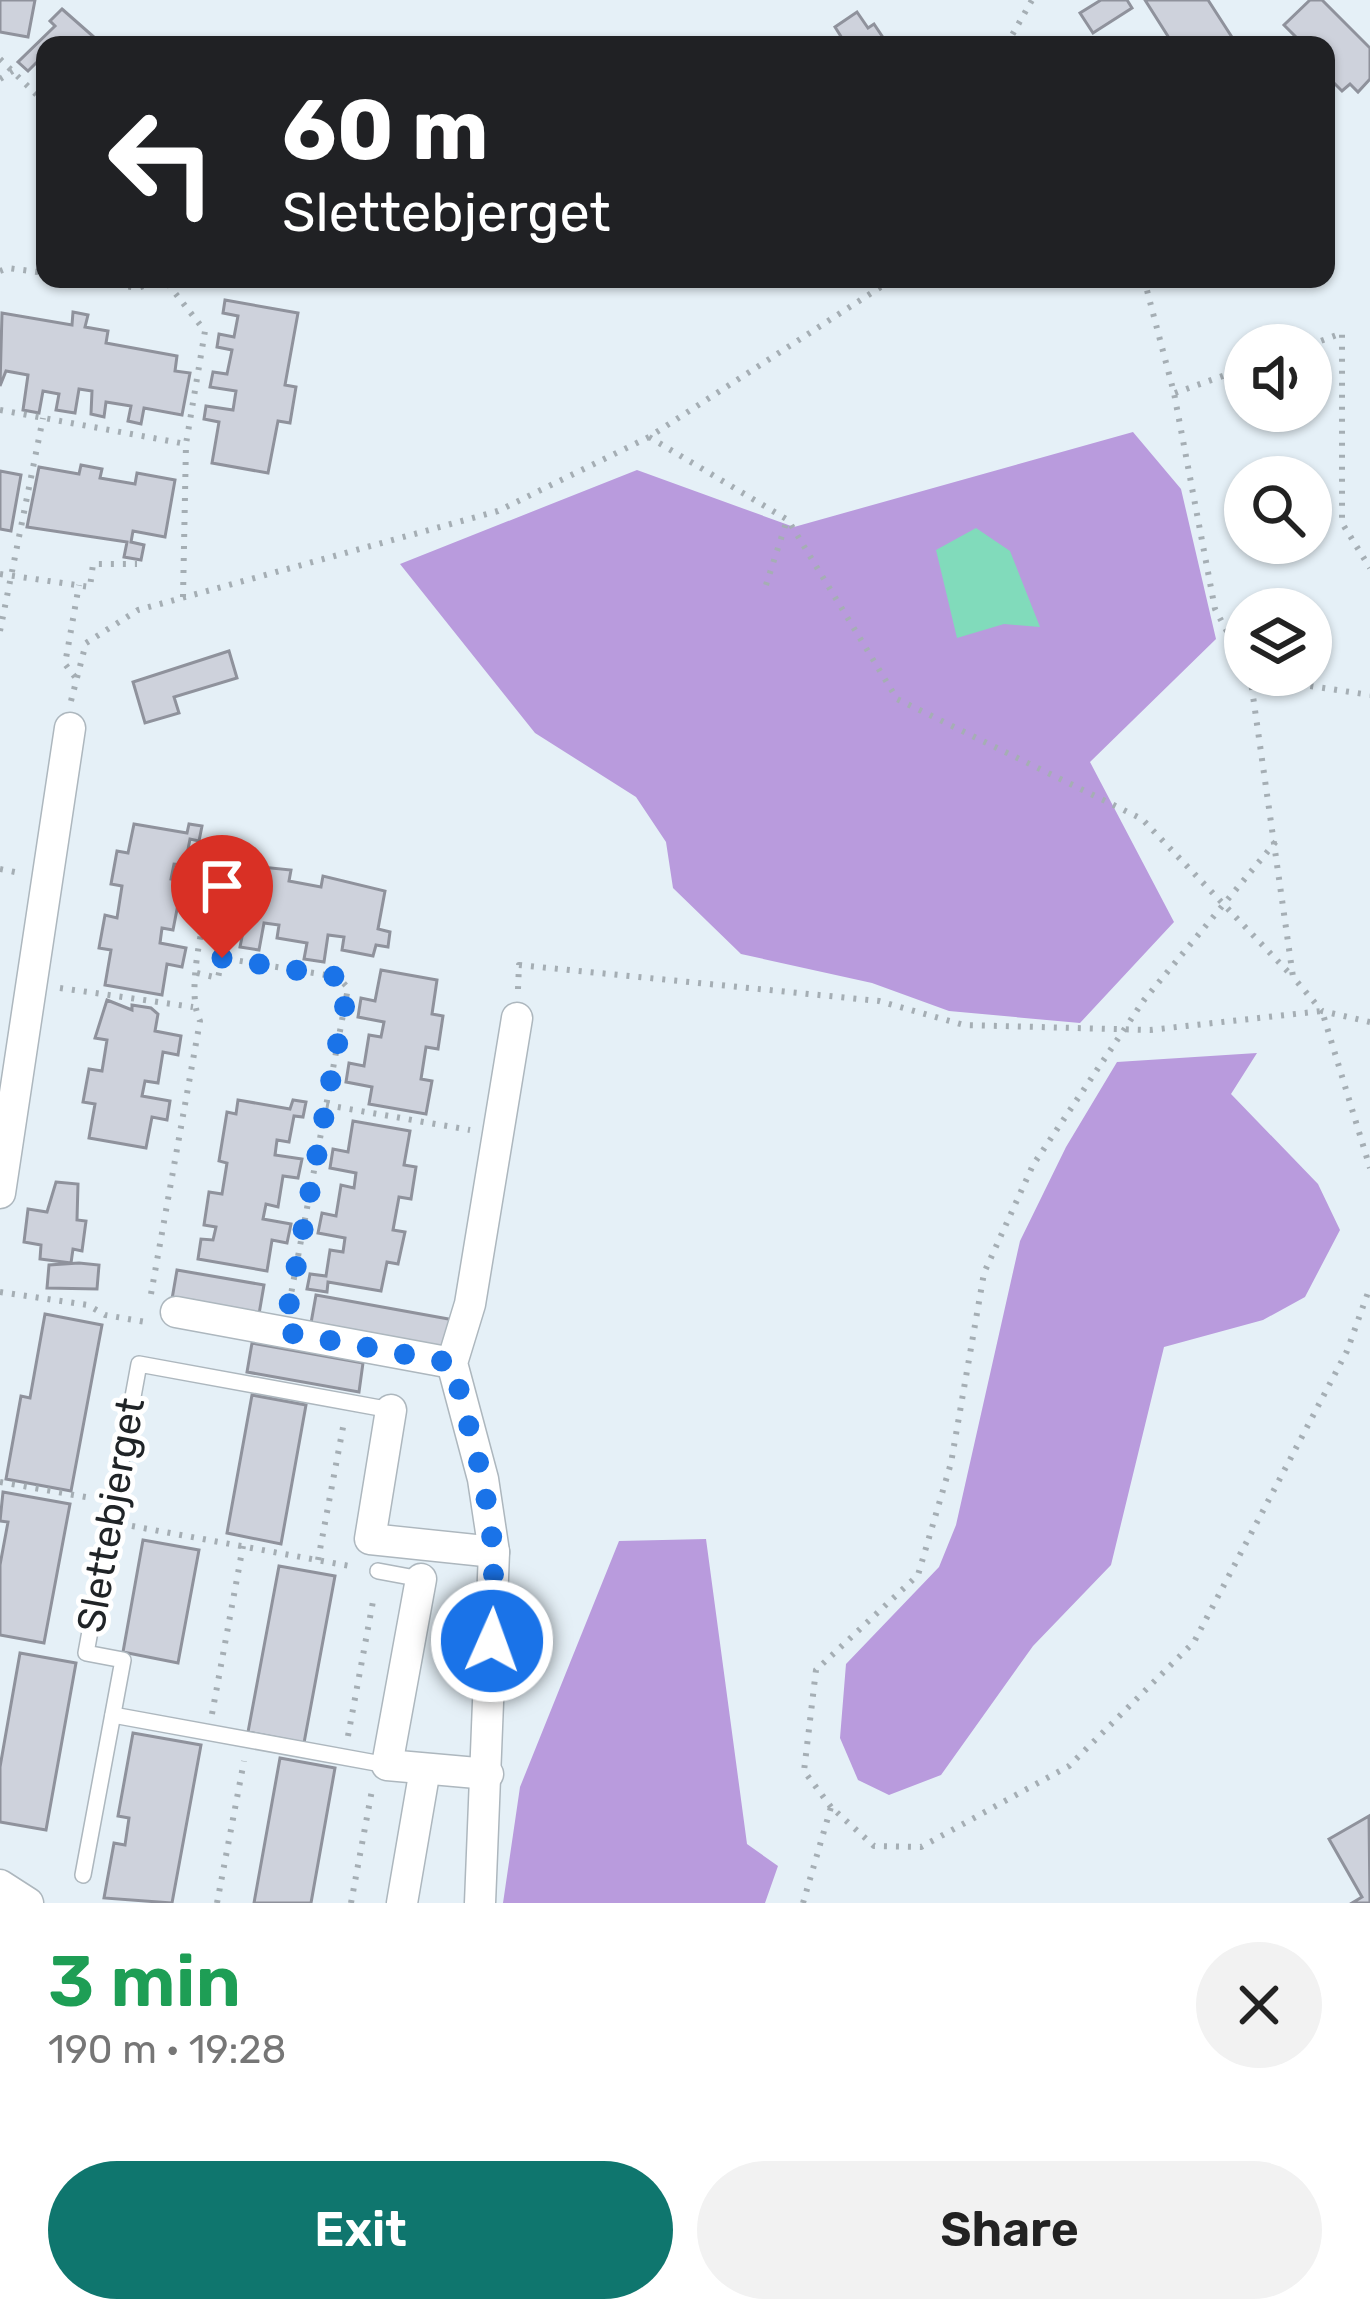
<!DOCTYPE html>
<meta charset="utf-8">
<style>
:root{--surface:#fff;--page:#f2f2f2;--text:#222;--muted:#767676;--accent:#0f766e}
body{margin:0;font-family:Rubik,sans-serif;background:var(--page);color:var(--text);height:100vh;display:flex;flex-direction:column;font-size:45px;white-space:nowrap}
*{box-sizing:border-box;margin:0}
p{font-size:39px;color:var(--muted)}
.icon{flex:none;width:66px;height:66px;fill:none;stroke:currentColor;stroke-width:2;stroke-linecap:round;stroke-linejoin:round}
.map{position:relative;height:1903px;overflow:hidden}
.panel{display:flex;flex-direction:column;background:var(--surface);flex:1}
.panel>*{flex:none}
.banner{position:absolute;left:36px;top:36px;width:1299px;height:252px;border-radius:24px;box-shadow:0 3px 9px #0004;background:#202124;color:#fff;overflow:hidden}
.tools{position:absolute;left:1224px;top:324px;display:grid;gap:24px}
.tools a{display:grid;place-items:center;width:108px;height:108px;border-radius:50%;background:var(--surface);box-shadow:0 3px 9px #0004;font-size:60px}
.pin{position:absolute;display:grid;place-items:center;width:102px;height:102px;color:#fff;margin:-123px -51px;border-radius:50% 50% 50% 0;rotate:-45deg;box-shadow:0 0 12px #0007}
.pin .icon{rotate:45deg}
.me{position:absolute;width:132px;margin:-66px;rotate:2deg;stroke-linejoin:round;filter:drop-shadow(0 0 9px #0008)}
.turn{display:flex;align-items:center;gap:42px;height:252px;padding:0 48px;font-size:54px}
.turn .icon{width:156px;height:156px;stroke-width:2.5}
.turn b{display:block;font-size:84px;line-height:102px}
.round{display:grid;place-items:center;flex:none;width:126px;height:126px;border-radius:63px;background:var(--page)}
.headline{display:flex;align-items:center;justify-content:space-between;height:204px;padding:0 48px}
h1{font-size:72px;font-weight:600;line-height:90px;color:#1e9e55}
.action{display:flex;gap:24px;margin-top:auto;padding:24px 48px}
.action a{flex:1;height:138px;border-radius:72px;background:var(--accent);color:#fff;font-size:48px;font-weight:600;line-height:138px;text-align:center}
.action a+a{background:var(--page);color:var(--text)}
.map>svg:first-child{display:block}
.forest{fill:#b99bdd}
.water{fill:#81dbbb}
.building{fill:#ced2dc;stroke:#8f929c;stroke-width:3}
.lines{fill:none;stroke-linecap:round;stroke-linejoin:round}
.service-casing{stroke:#adb7be;stroke-width:18}
.minor-casing{stroke:#adb7be;stroke-width:33}
.path{stroke:#a5aeb4;stroke-width:6;stroke-dasharray:3 9;stroke-linecap:butt}
.service{stroke:#fff;stroke-width:15}
.minor{stroke:#fff;stroke-width:30}
.route{stroke:#1a73e8;stroke-width:21;stroke-dasharray:0 37.8}
.labels{text-anchor:middle;dominant-baseline:central;stroke-width:10;stroke-linejoin:round;paint-order:stroke}
.street-label{font-size:39px;fill:#202427;stroke:#fff}
</style>
<div class="map">
<svg width="1370" height="1903" viewBox="0 0 1370 1903">
<rect width="100%" height="100%" fill="#e5f0f7"/>
<g class="forest">
<polygon points="1133,432 1181,489 1216,639 1090,762 1174,922 1080,1023 949,1011 872,983 741,954 673,888 666,842 636,797 535,733 400,564 637,470 794,527"/>
<polygon points="1257,1053 1231,1094 1318,1184 1340,1230 1305,1297 1263,1320 1164,1347 1111,1565 1033,1646 941,1775 889,1795 858,1780 840,1738 846,1664 939,1567 956,1525 1020,1241 1066,1147 1117,1062"/>
<polygon points="706,1539 747,1844 778,1866 765,1903 503,1903 520,1787 619,1541"/>
</g>
<polygon class="water" points="976,528 1010,551 1040,627 1004,624 957,638 936,550"/>
<g class="building">
<polygon points="0,0 35,0 28,37 0,32"/>
<polygon points="1101,0 1127,0 1132,8 1093,33 1080,13"/>
<polygon points="1145,0 1208,0 1237,45 1165,45 1171,41"/>
<polygon points="1310,0 1322,0 1370,48 1370,79 1358,92 1350,84 1342,91 1326,75 1326,45 1304,45 1284,25"/>
<polygon points="62,9 103,45 45,45 45,68 38,61 28,71 18,62 55,26 50,21"/>
<polygon points="857,12 868,28 874,24 888,45 841,45 845,43 835,27"/>
<polygon points="225,300 298,313 285,385 296,387 290,423 278,421 268,473 212,463 219,422 204,419 206,406 233,410 236,391 210,387 213,372 227,374 232,350 217,347 219,334 234,337 238,316 223,313"/>
<polygon points="73,312 88,315 85,327 108,331 106,343 177,356 175,371 190,373 182,415 144,408 141,424 128,421 131,406 106,402 104,417 91,414 92,391 79,389 75,413 56,410 59,394 43,391 39,413 23,410 28,375 6,371 0,386 2,313 72,325"/>
<polygon points="81,465 102,469 100,478 135,484 137,473 175,480 165,537 133,531 131,542 144,545 141,560 124,557 127,542 27,527 39,467 79,474"/>
<polygon points="0,471 21,475 11,531 0,529"/>
<polygon points="229,651 237,678 174,697 179,713 145,723 133,682"/>
<polygon points="134,824 187,833 189,824 202,826 199,841 190,839 185,865 174,864 171,879 197,883 194,902 179,899 173,930 162,928 160,943 186,948 182,967 167,964 162,995 105,985 111,950 99,948 105,915 117,918 122,886 111,884 117,851 128,853"/>
<polygon points="223,863 291,870 289,881 321,887 323,876 385,891 378,929 390,932 388,947 376,945 373,956 342,950 344,937 328,935 324,962 304,959 307,943 277,938 279,925 264,923 259,950 240,947 243,932 212,927"/>
<polygon points="381,970 437,980 432,1014 443,1016 438,1049 426,1047 421,1079 432,1081 426,1114 369,1104 372,1087 346,1082 349,1063 364,1066 369,1035 381,1037 384,1022 358,1017 361,998 375,1001"/>
<polygon points="107,1000 132,1010 132,1005 151,1008 158,1014 155,1031 181,1036 178,1055 163,1052 158,1083 145,1081 142,1096 170,1101 167,1120 152,1117 146,1148 89,1138 95,1104 83,1102 89,1069 102,1071 107,1040 95,1038"/>
<polygon points="238,1100 290,1109 293,1100 306,1102 303,1117 294,1116 289,1142 277,1140 275,1155 302,1159 298,1178 283,1176 278,1207 266,1204 263,1219 291,1224 287,1243 272,1240 267,1271 198,1259 201,1239 213,1240 216,1227 204,1225 209,1192 222,1194 227,1163 219,1161 227,1112 236,1114"/>
<polygon points="353,1121 410,1131 404,1165 416,1167 411,1199 399,1197 393,1230 405,1232 398,1264 387,1262 381,1291 328,1282 327,1292 307,1289 310,1274 326,1276 330,1250 343,1252 345,1238 318,1233 322,1213 336,1216 341,1185 354,1188 356,1173 330,1168 333,1149 348,1152"/>
<polygon points="56,1182 78,1184 77,1220 86,1221 82,1251 73,1249 71,1263 40,1259 41,1245 24,1242 28,1209 47,1212"/>
<polygon points="79,1263 99,1265 97,1289 47,1288 49,1265"/>
<polygon points="177,1270 264,1285 259,1314 172,1299"/>
<polygon points="316,1295 454,1320 449,1349 311,1323"/>
<polygon points="45,1314 102,1325 71,1491 6,1479 21,1396 30,1398"/>
<polygon points="252,1343 363,1363 359,1392 247,1372"/>
<polygon points="252,1395 306,1405 281,1544 227,1533"/>
<polygon points="3,1492 70,1504 44,1643 0,1635 0,1565 8,1522 0,1521"/>
<polygon points="143,1540 199,1550 178,1663 123,1652"/>
<polygon points="279,1566 335,1576 304,1743 248,1732"/>
<polygon points="20,1653 76,1663 46,1830 0,1822 0,1767"/>
<polygon points="133,1733 201,1745 172,1903 104,1898 114,1843 125,1845 129,1818 118,1816"/>
<polygon points="280,1758 335,1768 311,1903 254,1903"/>
<polygon points="1369,1816 1370,1903 1352,1903 1362,1897 1329,1839"/>
</g>
<g class="lines">
<g class="service-casing">
<g id="service">
<polyline points="378,1571 421,1579"/>
<polyline points="113,1715 387,1765"/>
<polyline points="83,1875 123,1660 86,1653 139,1364 391,1410"/>
</g>
</g>
<g class="minor-casing">
<g id="minor">
<polyline points="0,1193 70,728"/>
<polyline points="176,1312 452,1363"/>
<polyline points="391,1410 370,1539 494,1552"/>
<polyline points="421,1579 387,1765 488,1774"/>
<polyline points="0,1885 28,1903"/>
<polyline points="402,1903 425,1769"/>
<polyline points="480,1903 494,1552 483,1479 452,1363 470,1304 517,1018"/>
</g>
</g>
<g class="path">
<polyline points="1015,45 1011,37 1032,0"/>
<polyline points="0,59 45,103"/>
<polyline points="0,79 14,70"/>
<polyline points="0,271 8,268 45,273"/>
<polyline points="81,279 138,288 164,279"/>
<polyline points="1144,279 1174,393 1215,609 1245,665"/>
<polyline points="1310,345 1342,333 1342,523 1370,568"/>
<polyline points="1175,393 1245,368"/>
<polyline points="0,410 186,444 205,331 164,279"/>
<polyline points="649,437 788,520 897,699 1142,819 1293,977"/>
<polyline points="0,574 90,587 93,564 137,564"/>
<polyline points="766,585 787,520"/>
<polyline points="183,597 186,444"/>
<polyline points="0,631 43,418"/>
<polyline points="1250,675 1293,977 1322,1011 1370,1022"/>
<polyline points="75,677 65,664 79,585"/>
<polyline points="1251,677 1370,695"/>
<polyline points="71,701 86,643 138,610 498,511 649,437 893,279"/>
<polyline points="0,869 20,873"/>
<polyline points="197,973 218,978 222,958 338,977 348,988 289,1305"/>
<polyline points="60,988 193,1007"/>
<polyline points="518,989 519,965 879,1001 964,1025 1150,1030 1322,1011 1370,1168"/>
<polyline points="326,1105 470,1130"/>
<polyline points="0,1292 88,1305 105,1315 146,1322"/>
<path d="M151 1294 200 1021C182 984 213 887 221 844"/>
<polyline points="0,1482 91,1498"/>
<polyline points="132,1526 355,1567"/>
<polyline points="318,1560 344,1422"/>
<polyline points="212,1714 243,1546"/>
<polyline points="348,1736 374,1596"/>
<polyline points="831,1807 804,1771 816,1670 918,1575 951,1463 984,1273 1033,1165 1144,1000 1278,839"/>
<polyline points="217,1903 244,1761"/>
<polyline points="351,1903 372,1790"/>
<polyline points="803,1903 831,1807 874,1846 921,1847 1069,1766 1194,1642 1347,1351 1370,1287"/>
</g>
<use href="#service" class="service"/>
<use href="#minor" class="minor"/>
</g>
<g class="lines">
<polyline class="route" points="222,958 338,977 348,988 284,1332 452,1363 483,1479 494,1552 492,1641"/>
</g>
<g class="labels">
<g class="street-label">
<text transform="translate(111 1515) rotate(-80)">Slettebjerget</text>
</g>
</g>
</svg>
<div class="tools">
<a><svg class="icon" aria-label="sound" viewBox="0 0 24 24"><path d="M4 9h4l5-4v14l-5-4H4zM17 9q2 3 0 6"/></svg></a>
<a><svg class="icon" aria-label="search" viewBox="0 0 24 24"><circle cx="10" cy="10" r="6"/><path d="M15 15l6 6"/></svg></a>
<a><svg class="icon" aria-label="layers" viewBox="0 0 24 24"><path d="M12 4l9 5-9 5-9-5zM3 14l9 5 9-5"/></svg></a>
</div>
<div class="pin" style="left:222px;top:958px;background:#d93025"><svg class="icon" aria-label="arrive" viewBox="0 0 24 24"><path d="M6 21V4h12l-3 4 3 4H6"/></svg></div>
<svg class="me" style="left:492px;top:1641px" viewBox="-20 -20 40 40"><circle r="17" fill="#1a73e8" stroke="#fff" stroke-width="3"/><path d="M0-11L8 9 0 5-8 9z" fill="#fff"/></svg>
<div class="banner">
<div class="turn"><svg class="icon" aria-label="left" viewBox="0 0 24 24"><path d="M17 20v-9H6M10 6l-5 5 5 5"/></svg><div><b>60 m</b>Slettebjerget</div></div>
</div>
</div>
<section class="panel">
<div class="headline"><div><h1>3 min</h1><p>190 m · 19:28</p></div><a class="round"><svg class="icon" aria-label="close" viewBox="0 0 24 24"><path d="M6 6l12 12M18 6L6 18"/></svg></a></div>
<div class="action"><a>Exit</a><a>Share</a></div>
</section>
